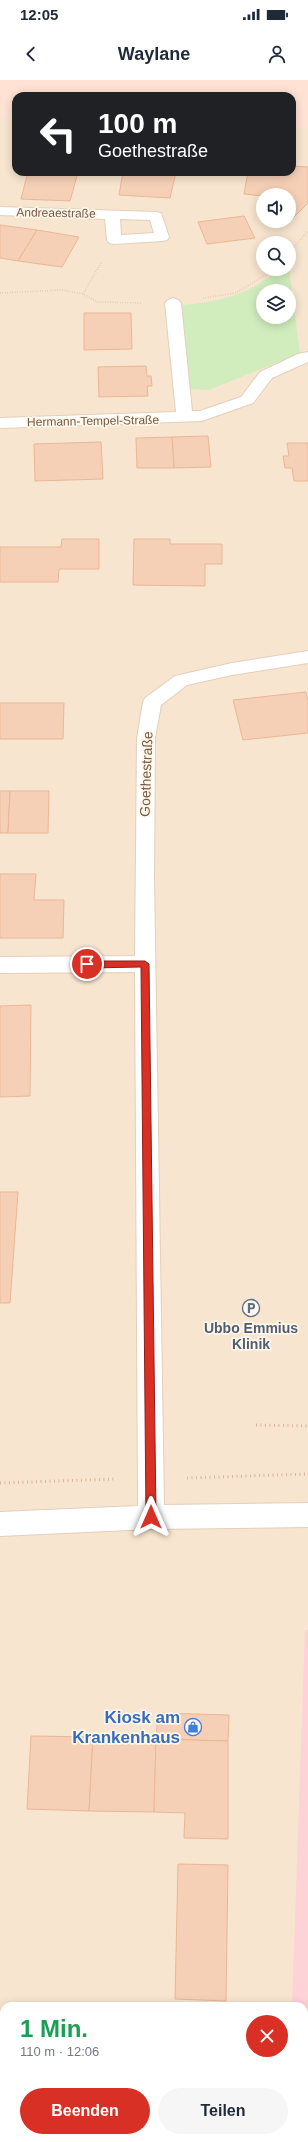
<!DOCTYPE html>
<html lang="de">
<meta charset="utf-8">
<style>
:root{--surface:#fff;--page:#f6f6f7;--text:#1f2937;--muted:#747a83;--accent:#d93025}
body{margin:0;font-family:Helvetica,sans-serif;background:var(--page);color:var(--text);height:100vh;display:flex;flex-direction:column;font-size:15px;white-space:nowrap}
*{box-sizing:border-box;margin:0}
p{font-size:13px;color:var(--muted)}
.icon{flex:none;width:22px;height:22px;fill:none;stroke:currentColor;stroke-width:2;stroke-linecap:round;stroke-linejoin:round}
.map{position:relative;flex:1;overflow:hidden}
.sheet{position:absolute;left:0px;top:1922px;width:308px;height:140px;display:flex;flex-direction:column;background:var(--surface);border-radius:12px 12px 0 0;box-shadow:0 2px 10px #0003}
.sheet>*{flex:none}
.top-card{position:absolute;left:12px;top:12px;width:284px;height:84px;border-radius:12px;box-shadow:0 2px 10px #0003;background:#202124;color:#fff;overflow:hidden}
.tools{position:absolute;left:256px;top:108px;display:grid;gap:8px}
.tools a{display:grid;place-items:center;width:40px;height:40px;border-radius:50%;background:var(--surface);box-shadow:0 2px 10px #0003;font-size:20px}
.pin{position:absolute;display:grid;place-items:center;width:34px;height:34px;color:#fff;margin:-17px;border:2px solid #fff;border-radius:50%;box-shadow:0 1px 4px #0007}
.me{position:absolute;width:44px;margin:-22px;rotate:0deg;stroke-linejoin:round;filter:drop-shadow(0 0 3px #0008)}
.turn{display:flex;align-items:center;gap:14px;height:84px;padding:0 20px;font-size:18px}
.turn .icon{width:52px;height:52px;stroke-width:2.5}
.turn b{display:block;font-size:28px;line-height:34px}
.round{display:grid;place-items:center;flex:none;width:42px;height:42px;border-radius:21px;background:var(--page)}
.summary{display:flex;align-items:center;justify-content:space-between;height:68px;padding:0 20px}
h1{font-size:24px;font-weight:600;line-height:30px;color:#1e9e55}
.button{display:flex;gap:8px;margin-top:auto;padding:8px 20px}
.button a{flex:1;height:46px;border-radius:24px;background:var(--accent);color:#fff;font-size:16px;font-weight:600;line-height:46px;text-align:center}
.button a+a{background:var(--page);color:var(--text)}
.status{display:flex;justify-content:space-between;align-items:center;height:28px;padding:0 20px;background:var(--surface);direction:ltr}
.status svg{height:11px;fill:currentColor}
header{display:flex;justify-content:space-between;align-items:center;height:52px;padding:0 20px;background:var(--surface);font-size:18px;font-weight:600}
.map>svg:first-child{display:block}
.residential{fill:#f7e5cf;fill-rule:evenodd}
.commercial{fill:#ffe2d4}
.medical{fill:#fdd3d8}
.green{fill:#d1edbe;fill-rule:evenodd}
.building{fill:#f6d0b6;stroke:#eab795}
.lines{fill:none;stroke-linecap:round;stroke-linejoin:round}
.minor-casing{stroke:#e3cfbc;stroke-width:2}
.path-far1{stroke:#dbb499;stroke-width:1.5;stroke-dasharray:0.5 2;stroke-linecap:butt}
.path{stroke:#dbb499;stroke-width:3;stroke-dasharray:1 3.5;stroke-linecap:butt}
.minor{fill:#fff;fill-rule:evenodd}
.route{fill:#d93025;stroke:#8d1f18}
.labels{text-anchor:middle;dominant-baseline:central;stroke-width:3.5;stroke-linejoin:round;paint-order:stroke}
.far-street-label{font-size:12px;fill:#785845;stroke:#fff7e9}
.street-label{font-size:14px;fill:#785845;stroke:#fff7e9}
.service-label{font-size:14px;font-weight:bold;fill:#4e5e75;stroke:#fff7e9}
.near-shop-label{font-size:17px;font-weight:bold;fill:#366cbe;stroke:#fff7e9;text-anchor:end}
</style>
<div class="status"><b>12:05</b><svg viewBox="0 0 49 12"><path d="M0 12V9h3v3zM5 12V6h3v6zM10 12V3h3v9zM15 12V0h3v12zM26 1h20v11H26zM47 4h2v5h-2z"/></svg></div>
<header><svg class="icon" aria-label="back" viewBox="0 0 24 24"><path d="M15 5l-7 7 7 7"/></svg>Waylane<svg class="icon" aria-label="person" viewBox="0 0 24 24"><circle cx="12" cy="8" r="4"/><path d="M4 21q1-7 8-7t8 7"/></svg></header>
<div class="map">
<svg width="308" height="2062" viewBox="0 0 308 2062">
<rect width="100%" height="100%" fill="#fef3e1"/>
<path class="residential" d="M0 0H308V2062H0ZM16 16H292V92H16ZM263 115H289V141H263ZM263 163H289V189H263ZM263 211H289V237H263ZM4 1926H304V2058H4Z"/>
<polygon class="commercial" points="0,0 308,0 308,48 292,48 292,16 16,16 16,39 0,38"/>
<polygon class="medical" points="305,1550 308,1550 308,2062 66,2062 65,2058 304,2058 304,1926 292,1926"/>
<path class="green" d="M279 189H289L300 273 209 310 190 309 182 225C221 222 249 215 279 189ZM263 211H289V237H263Z"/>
<g class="building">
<polygon points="292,86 308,87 308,123 294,137 289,135 289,115 263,116 244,114 248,92 292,92"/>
<polygon points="28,92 78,92 70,121 21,119"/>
<polygon points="123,92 176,92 170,118 119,115"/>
<polygon points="244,136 255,158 207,164 198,142"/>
<polygon points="0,145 37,150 18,181 0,178"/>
<polygon points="37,150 79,157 62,187 18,181"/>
<polygon points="84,233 131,233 132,269 84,270"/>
<polygon points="146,286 147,296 151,296 152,306 147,306 148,316 99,317 98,287"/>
<polygon points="208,356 211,387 174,388 172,357"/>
<polygon points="172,357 174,388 137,388 136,358"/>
<polygon points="101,362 103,399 35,401 34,364"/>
<polygon points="287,363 308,363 308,401 294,401 292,388 285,388 283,376 289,376"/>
<polygon points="62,459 99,459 99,489 59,489 58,502 0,502 0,467 61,467"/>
<polygon points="134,459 170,459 170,464 222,464 222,484 205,484 205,506 133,505"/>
<polygon points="306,612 308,621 308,653 243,660 233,620"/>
<polygon points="0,623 64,623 63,659 0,659"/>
<polygon points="0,711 10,711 8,753 0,753"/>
<polygon points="10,711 49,711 48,753 8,753"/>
<polygon points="0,794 36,794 34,820 64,820 63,858 0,858"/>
<polygon points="31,925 30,1016 0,1017 0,926"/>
<polygon points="0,1112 18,1112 10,1223 0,1223"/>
<polygon points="158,1633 229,1635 228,1661 156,1659"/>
<polygon points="31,1656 93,1657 89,1731 27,1729"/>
<polygon points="93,1657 156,1659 154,1732 89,1731"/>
<polygon points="156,1659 228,1661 228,1759 184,1758 185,1733 154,1732"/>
<polygon points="178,1784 228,1785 226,1921 175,1919"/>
</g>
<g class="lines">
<g class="minor-casing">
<g id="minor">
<path d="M0 127 156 132 161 133 169 157 167 160 162 161 114 164 109 163 107 160 105 139 0 135ZM120 139 150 140 154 153 121 155Z"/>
<polygon points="173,218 178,220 181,223 192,331 200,331 241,317 260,292 298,274 308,272 308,282 272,298 253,323 202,341 0,348 0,338 176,332 165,223 168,220"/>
<polygon points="308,571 308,583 232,595 187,605 161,625 155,658 154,799 164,1425 308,1423 308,1447 151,1449 0,1456 0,1432 138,1426 135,892 0,893 0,877 135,876 137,658 143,622 145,618 175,596 232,583"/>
<rect x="304" y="2025" width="4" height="30"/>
</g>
</g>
<g class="path-far1">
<polyline points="289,173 308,151"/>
<polyline points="101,183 83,214 98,222 142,223"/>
<polyline points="0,213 62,210 83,214"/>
<polyline points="203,218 236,213 275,189"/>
</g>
<g class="path">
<polyline points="256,1345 308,1346"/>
<polyline points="187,1398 308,1394"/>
<polyline points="0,1403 116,1399"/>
</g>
<use href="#minor" class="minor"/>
</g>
<polygon class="route" points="87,881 145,881 149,884 156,1437 151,1441 146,1437 141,887 87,888 83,884"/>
<defs>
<g id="parking-ring" transform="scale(0.9)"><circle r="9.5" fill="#fff7e9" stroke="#5c6f8a" stroke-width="1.5"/><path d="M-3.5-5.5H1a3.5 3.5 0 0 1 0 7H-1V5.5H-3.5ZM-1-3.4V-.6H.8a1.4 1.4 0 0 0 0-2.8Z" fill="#5c6f8a"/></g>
<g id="shop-ring" transform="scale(0.9)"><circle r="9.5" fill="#fff7e9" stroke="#3f7fe0" stroke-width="1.5"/><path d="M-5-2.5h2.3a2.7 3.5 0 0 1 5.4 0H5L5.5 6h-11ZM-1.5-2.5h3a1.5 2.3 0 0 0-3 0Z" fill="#3f7fe0"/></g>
</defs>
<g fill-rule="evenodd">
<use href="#parking-ring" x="251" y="1228"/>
<use href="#shop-ring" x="193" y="1647"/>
</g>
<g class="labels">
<g class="far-street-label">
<text transform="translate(56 133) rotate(1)">Andreaestraße</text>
<text transform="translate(93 341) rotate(-1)">Hermann-Tempel-Straße</text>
</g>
<g class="street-label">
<text transform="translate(146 694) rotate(-88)">Goethestraße</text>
</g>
<g class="service-label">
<text x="251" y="1248">Ubbo Emmius<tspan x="251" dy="16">Klinik</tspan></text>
</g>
<g class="near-shop-label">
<text x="180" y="1637">Kiosk am<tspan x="180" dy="20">Krankenhaus</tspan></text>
</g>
</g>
</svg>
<div class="tools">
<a><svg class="icon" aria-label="sound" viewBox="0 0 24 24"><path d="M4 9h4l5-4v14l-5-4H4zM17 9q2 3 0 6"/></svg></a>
<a><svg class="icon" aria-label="search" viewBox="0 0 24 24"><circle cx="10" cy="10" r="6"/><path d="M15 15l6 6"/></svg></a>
<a><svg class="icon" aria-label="layers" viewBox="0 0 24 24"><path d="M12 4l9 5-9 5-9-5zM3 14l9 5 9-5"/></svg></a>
</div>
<div class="pin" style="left:87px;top:884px;background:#d93025"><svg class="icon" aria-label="arrive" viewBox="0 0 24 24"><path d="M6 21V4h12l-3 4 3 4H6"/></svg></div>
<svg class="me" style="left:151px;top:1437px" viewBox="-20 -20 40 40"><path d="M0-17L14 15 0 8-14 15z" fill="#d93025" stroke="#fff" stroke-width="4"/></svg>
<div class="top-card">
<div class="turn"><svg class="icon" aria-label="left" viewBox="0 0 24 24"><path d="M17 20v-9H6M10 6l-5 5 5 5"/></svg><div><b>100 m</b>Goethestraße</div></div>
</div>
<section class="sheet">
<div class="summary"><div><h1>1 Min.</h1><p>110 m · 12:06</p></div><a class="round" style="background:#d93025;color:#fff"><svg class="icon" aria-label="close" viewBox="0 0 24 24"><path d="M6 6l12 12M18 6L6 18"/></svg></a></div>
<div class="button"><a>Beenden</a><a>Teilen</a></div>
</section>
</div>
